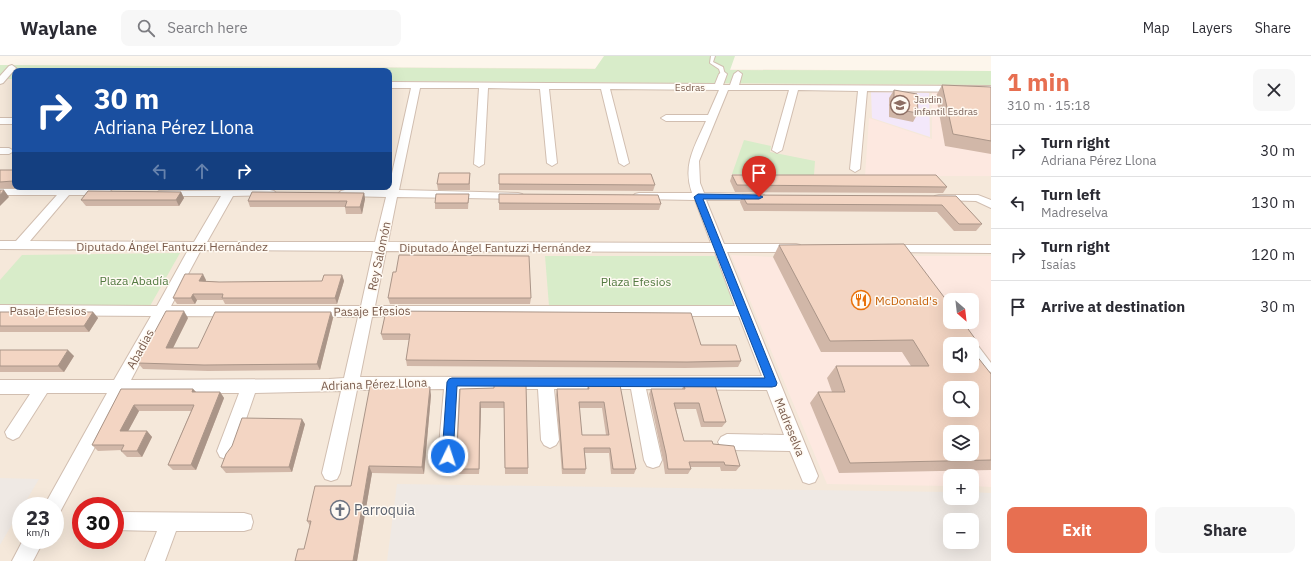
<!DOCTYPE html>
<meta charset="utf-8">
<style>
:root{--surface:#fff;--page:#f7f7f7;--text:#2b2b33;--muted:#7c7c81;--line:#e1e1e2;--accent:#e76f51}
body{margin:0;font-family:"IBM Plex Sans",sans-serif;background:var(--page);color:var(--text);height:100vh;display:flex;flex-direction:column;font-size:15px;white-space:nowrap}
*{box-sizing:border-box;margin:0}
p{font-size:13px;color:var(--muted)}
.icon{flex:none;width:22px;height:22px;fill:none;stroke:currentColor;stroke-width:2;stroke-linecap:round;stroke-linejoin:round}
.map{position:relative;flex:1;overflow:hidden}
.details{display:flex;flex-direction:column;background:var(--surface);width:320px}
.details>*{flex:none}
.top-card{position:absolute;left:12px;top:12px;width:380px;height:122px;border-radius:8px;box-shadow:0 4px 16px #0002;background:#1a4fa0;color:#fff;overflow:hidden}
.needle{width:26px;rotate:152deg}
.buttons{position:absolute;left:943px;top:237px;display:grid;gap:8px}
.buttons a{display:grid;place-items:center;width:36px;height:36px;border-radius:8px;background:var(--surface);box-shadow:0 4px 16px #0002;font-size:20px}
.speed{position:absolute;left:12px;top:441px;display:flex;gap:8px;font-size:20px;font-weight:700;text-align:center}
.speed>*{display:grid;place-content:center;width:52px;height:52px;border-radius:50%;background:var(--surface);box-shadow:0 4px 16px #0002;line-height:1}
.speed small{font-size:10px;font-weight:400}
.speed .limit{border:6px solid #d22;background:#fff;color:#111}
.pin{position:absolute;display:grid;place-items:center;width:34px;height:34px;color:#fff;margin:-41px -17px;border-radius:50% 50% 50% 0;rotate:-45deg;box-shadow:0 0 4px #0007}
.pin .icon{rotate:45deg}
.me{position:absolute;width:44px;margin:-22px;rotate:4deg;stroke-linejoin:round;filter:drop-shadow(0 0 3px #0008)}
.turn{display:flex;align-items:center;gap:14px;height:84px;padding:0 16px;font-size:18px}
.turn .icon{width:52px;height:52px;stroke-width:2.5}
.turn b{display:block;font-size:28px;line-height:34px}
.lanes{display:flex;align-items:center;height:38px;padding:0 16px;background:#0003;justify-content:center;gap:20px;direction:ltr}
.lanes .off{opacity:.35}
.round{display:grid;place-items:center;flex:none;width:42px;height:42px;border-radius:8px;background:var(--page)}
.head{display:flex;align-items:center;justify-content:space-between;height:68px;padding:0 16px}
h1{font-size:24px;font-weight:800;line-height:30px;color:var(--accent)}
.primary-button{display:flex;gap:8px;margin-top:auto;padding:8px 16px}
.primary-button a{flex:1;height:46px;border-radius:8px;background:var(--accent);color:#fff;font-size:16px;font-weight:800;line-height:46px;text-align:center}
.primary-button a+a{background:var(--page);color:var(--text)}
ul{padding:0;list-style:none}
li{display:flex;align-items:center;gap:12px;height:52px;padding:0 16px;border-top:1px solid var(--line)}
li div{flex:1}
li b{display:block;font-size:15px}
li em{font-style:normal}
header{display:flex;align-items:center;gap:24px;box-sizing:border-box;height:56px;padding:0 20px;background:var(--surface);border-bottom:1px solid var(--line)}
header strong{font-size:19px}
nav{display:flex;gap:22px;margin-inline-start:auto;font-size:14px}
.search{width:280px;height:36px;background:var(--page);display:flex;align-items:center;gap:10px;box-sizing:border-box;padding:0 14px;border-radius:8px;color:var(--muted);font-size:15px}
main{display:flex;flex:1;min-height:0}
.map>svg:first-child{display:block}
.residential{fill:#f5e8da;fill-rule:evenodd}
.commercial{fill:#fde8e0;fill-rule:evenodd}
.industrial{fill:#efe9e4;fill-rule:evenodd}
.education{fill:#f3e8fa}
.green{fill:#d8ecc9}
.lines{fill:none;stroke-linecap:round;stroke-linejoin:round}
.lane-casing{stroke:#d1beb0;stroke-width:2}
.street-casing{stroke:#d1beb0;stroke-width:2}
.lane{fill:#fff;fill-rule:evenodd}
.street{fill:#fff;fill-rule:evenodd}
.wall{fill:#d1b7a8;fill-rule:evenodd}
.shaded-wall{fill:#aa9588}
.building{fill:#f3d5c3;stroke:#aa9588;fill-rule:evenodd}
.route{fill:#1a73e8;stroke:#114b97}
.labels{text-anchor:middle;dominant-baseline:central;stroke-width:3;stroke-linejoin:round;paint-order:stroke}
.far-street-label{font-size:10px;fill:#7a5c4d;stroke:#fffaf3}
.far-education-label{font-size:10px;fill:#785e54;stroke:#fffaf3;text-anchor:start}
.street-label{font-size:12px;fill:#7a5c4d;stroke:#fffaf3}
.park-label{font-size:12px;fill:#537a41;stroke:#fffaf3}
.food-label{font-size:12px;fill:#c56008;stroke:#fffaf3;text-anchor:start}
.near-worship-label{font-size:14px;fill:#5b616d;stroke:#fffaf3;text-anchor:start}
</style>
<header>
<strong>Waylane</strong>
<div class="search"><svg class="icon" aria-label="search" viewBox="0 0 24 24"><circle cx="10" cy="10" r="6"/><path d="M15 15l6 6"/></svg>Search here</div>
<nav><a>Map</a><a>Layers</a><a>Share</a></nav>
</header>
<main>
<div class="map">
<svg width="991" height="505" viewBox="0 0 991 505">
<rect width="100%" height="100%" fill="#fdf6ec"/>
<path class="residential" d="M0 9 991 15V505H0ZM15 15H389V131H15ZM950 244H972V266H950ZM950 288H972V310H950ZM950 332H972V354H950ZM950 376H972V398H950ZM950 420H972V442H950ZM21 450H55V484H21ZM81 450H115V484H81ZM950 464H972V486H950Z"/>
<g class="commercial">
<polygon points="932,36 991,36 991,120 865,120 869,62 932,83"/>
<path d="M731 199 773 201 821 296H950V310H972V288H959L896 200H991V431L972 430V420H950V430L827 428ZM950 244H972V266H950ZM950 332H972V354H950ZM950 376H972V398H950Z"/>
</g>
<g class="industrial">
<polygon points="0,422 39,423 23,450 21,450 21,453 0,489"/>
<path d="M397 428 950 436V442H972V436L991 437V505H387ZM950 464H972V486H950Z"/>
</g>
<polygon class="education" points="871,36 929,37 930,81 872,62"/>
<g class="green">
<polygon points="604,0 735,0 730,14 991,15 991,29 389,25 389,15 15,15 15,23 0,23 0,9 595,13"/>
<polygon points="744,84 771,90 770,96 815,105 814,119 732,118"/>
<polygon points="180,197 150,250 0,249 0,224 22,199"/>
<polygon points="545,200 715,200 734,249 549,250"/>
</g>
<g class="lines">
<g class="lane-casing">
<g id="lane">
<polygon points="711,0 715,0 713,6 723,11 725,19 721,19 719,13 710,7"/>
<polygon points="952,266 960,266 991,307 991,316 988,315 972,293 972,288 968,288"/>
</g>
</g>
<g class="street-casing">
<g id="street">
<polygon points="12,9 16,12 3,27 0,28 0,20 9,10"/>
<path d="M723 15 727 18 723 29H730L734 18 738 15 742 18 739 29 991 30V36L867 35 860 113 855 116 850 113 858 35 798 34 782 94 777 97 772 94 789 34H728L699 105 700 127 704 137 760 138 764 139 766 141 764 143 760 144H706L724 188H796L800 189 802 192 800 195 796 196H727L818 420 815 426 809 428 803 426 790 395 727 394 721 391 718 386 721 381 727 378 784 379 767 334 646 333 662 404 659 410 653 412 647 410 644 404 631 333H554L559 384 556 389 550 392 544 389 541 384 538 333H459L456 401 453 407 447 409 441 407 438 401 444 333 357 334 340 417 337 423 331 425 325 423 322 417 341 335 255 337 235 395 232 401 226 403 220 401 217 395 239 337H124L60 456 55 458V450H44L107 337H47L19 381 13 384 7 381 5 376 30 338H0V324H114L151 260 0 259V249L157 250 188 194 0 193V185H16L57 139H0V133H106L110 134 112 136 110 138 106 139H69L30 185 194 186 221 140H163L159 139 157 137 159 135 270 134 274 135 276 137 274 139 233 140 207 186H375L386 141 345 140 341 139 339 137 341 135 345 134H387L389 131 411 32H389V26L715 28 719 18ZM420 32H479L474 108 479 111 484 108 488 32 540 33 547 107 552 110 557 107 549 33H601L619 107 624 110 629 107 610 33 719 34 708 59H666L661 62 666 65H706C695 90 682 109 692 137H639L635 138 633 140 635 142 639 143 695 144 711 187 388 186 397 141 518 143 522 142 524 140 522 138 518 137 399 134ZM201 194 373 195 361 250H171ZM386 195 715 196 735 250H375ZM165 260 351 261H358L344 322 329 323 131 324ZM385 260H739L762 320 360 321 372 261Z"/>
<rect x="0" y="62" width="15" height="6"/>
<polygon points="0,92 9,92 14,95 9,98 0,98"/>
<polygon points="939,139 978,139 991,144 991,152 976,145 935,144 933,142 935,140"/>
<polygon points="888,189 991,189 991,197 884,196 882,193 884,190"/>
<polygon points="115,456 244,457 251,459 253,466 251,473 244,475 176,475 165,505 145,505 157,475 115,474"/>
<polygon points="23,484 44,484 33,505 12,505"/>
</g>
</g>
<use href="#lane" class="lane"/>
<use href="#street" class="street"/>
</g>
<g class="wall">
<polygon points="942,29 991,31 991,98 945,90 936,40"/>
<polygon points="894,34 918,57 913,66 889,61 889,42"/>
<polygon points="0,114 15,114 15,131 19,131 18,132 0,132"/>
<polygon points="470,117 470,134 438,134 437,128"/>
<polygon points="499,118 655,129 653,135 499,134"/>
<polygon points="732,119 947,131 943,137 735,136 730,125"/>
<polygon points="100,131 191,131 190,132 101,132"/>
<polygon points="258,131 368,131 367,133 259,133"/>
<polygon points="181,136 184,142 179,150 86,150 81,144"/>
<polygon points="364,137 365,143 362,158 346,158 345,151 250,151 248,145"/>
<polygon points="469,138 468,153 435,153 435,147"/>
<polygon points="499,138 661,148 659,154 499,154"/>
<polygon points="742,139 956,140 982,168 976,175 954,175 937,156 744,155 740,146"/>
<polygon points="779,189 976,284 972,288 950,288 991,318 991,414 839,417 810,347 818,336 832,336 827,322 836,310 911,310 902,296 821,296 773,201"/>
<polygon points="342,219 344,225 337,248 225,248 223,244 197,244 195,248 177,248 173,242 206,224 206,225 219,226 322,225"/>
<polygon points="388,242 531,242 530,248 390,248"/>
<polygon points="386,255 701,289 741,305 738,311 685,312 407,310 406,304 409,284 383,284 381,278"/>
<polygon points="0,256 93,256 98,262 89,276 0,276"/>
<polygon points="331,256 333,262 320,314 208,315 143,313 138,307 188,262 173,292 198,292"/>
<polygon points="0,294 74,300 64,316 0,316"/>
<polygon points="526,329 528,412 528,418 505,418 504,352 481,352 479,418 456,418 456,413 460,333 494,332"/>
<path d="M588 329H620L636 413 634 418H611L609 397H585L586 413 585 418H562L556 339 557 333H587ZM579 352H602L606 379H582Z"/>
<polygon points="684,329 726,366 722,371 701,371 696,353 676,353 684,385 713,388 740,410 736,415 721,415 720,411 691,411 691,413 688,418 665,418 663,404 649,338 651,333 682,333"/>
<polygon points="121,333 193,333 196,336 220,336 224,342 196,414 173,414 168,409 191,355 139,355 128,375 147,375 152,381 142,401 127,401 121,395 122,394 98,395 92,389"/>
<polygon points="431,339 424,418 372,417 357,505 295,505 304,493 310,470 307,465 351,430"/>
<polygon points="305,368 292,416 226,417 221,411"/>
</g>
<g class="shaded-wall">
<polygon points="4,134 9,141 0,150 0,139"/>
<polygon points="181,136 184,142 179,150 176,144"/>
<polygon points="364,137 365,143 362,158 360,151"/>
<polygon points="203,218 206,224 203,231 199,225"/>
<polygon points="342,219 344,225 337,248 335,242"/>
<polygon points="193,238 197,244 195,248 191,242"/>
<polygon points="184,255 188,262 170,298 166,292"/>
<polygon points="93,256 98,262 89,276 84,270"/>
<polygon points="331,256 333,262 320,314 317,308"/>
<polygon points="68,294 74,300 64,316 58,310"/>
<polygon points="430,331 431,339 424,418 422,411"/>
<polygon points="193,333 198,338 192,336"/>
<polygon points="220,336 224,342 196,414 191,409"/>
<polygon points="480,346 481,352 479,418 479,413"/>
<polygon points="134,349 139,355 125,381 120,375"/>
<polygon points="302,363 305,368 292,416 289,411"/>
<polygon points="147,375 152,381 142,401 137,395"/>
<polygon points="369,410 372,417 357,505 353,505"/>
</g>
<g class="building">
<polygon points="942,29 991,31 991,85 953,78"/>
<polygon points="894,34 917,38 918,57 894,53"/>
<polygon points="0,114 15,114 15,124 13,125 0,126"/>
<polygon points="439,117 470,117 469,128 437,128"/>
<polygon points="499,118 651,118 655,129 499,128"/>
<polygon points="732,119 936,119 947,131 737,129"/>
<polygon points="0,134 4,134 0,139"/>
<polygon points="88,135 181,136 176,144 81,144"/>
<polygon points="252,136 364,137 360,151 345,151 347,145 248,145"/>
<polygon points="436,138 469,138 468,147 435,147"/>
<polygon points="499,138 658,139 661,148 499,147"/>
<polygon points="742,139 956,140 982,168 959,168 942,149 747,148"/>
<path d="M904 188 950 249V266H963L976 284H965L968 288H950V310H972V294L991 318V404L850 407 818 336H845L836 310H929L913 284 830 285 779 189ZM950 332H972V354H950ZM950 376H972V398H950Z"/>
<polygon points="399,199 529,200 531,242 388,242 393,216 396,216"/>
<polygon points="185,218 203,218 199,225 219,226 322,225 324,219 342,219 335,242 222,242 223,238 193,238 191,242 173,242"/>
<polygon points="166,255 184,255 166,292 198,292 215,256 331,256 317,308 204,309 138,307"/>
<polygon points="386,255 691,257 701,289 736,289 741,305 687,306 406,304 410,278 381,278"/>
<polygon points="0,256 93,256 84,270 0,270"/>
<polygon points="0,294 68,294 58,310 0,310"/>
<polygon points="494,329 526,329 528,412 505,412 504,346 480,346 479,413 456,413 460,333 494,332"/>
<path d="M588 329H620L636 413H613L610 392H584L586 413H563L557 333H589ZM579 346H604L609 379H582Z"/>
<polygon points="684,329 715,329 726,366 704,366 699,347 674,347 684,385 712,385 713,388 734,390 740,410 725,409 724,406 689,406 691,413 668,413 666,398 651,333 685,333"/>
<polygon points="370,330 430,331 422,411 369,410 353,505 295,505 298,493 304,493 311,465 307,465 315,430 351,430"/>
<polygon points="121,333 193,333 192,336 220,336 191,409 168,409 194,349 134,349 120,375 147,375 137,395 121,395 124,389 92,389"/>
<polygon points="242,362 302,363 289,411 221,411 226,398 232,390"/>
</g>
<polygon class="route" points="698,138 759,139 763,141 759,143 703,143 777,327 776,330 772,331 457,330 453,400 451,404 448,406 444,404 442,400 447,326 449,323 452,322 765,322 694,141"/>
<defs>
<g id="school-ring" transform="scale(1)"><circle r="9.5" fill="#fffaf3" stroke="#8d6e63" stroke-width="1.5"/><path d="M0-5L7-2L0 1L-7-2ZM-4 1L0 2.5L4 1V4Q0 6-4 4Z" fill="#8d6e63"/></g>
<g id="restaurant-ring" transform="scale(1)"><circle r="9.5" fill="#fffaf3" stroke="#e8710a" stroke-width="1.5"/><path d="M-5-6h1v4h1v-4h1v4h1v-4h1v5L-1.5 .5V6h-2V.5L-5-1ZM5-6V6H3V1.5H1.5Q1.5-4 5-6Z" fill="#e8710a"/></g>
<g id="church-ring" transform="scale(1)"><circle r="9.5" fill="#fffaf3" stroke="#6b7280" stroke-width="1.5"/><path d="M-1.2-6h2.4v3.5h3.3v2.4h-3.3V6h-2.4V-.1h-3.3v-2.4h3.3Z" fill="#6b7280"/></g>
</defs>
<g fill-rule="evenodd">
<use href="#school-ring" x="900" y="49"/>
<use href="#restaurant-ring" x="861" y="244"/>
<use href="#church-ring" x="340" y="454"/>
</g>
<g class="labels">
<g class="far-street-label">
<text x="690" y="31">Esdras</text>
</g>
<g class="far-education-label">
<text x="914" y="43">Jardin<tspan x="914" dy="12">infantil Esdras</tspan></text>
</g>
<g class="street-label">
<text x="172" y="190">Diputado Ángel Fantuzzi Hernández</text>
<text x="495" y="191">Diputado Ángel Fantuzzi Hernández</text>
<text transform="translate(379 200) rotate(-78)">Rey Salomón</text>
<text x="48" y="254">Pasaje Efesios</text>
<text transform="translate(372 255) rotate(-1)">Pasaje Efesios</text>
<text transform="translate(140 293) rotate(-61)">Abadias</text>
<text transform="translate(374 328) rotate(-2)">Adriana Pérez Llona</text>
<text transform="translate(790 371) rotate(68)">Madreselva</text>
</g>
<g class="park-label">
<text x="134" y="224">Plaza Abadía</text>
<text x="636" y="225">Plaza Efesios</text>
</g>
<g class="food-label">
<text x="875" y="244">McDonald's</text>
</g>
<g class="near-worship-label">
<text x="354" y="454">Parroquia</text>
</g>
</g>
</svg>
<div class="buttons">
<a><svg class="needle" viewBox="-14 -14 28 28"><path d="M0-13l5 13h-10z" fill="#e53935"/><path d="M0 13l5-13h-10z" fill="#7c7c81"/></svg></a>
<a><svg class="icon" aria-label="sound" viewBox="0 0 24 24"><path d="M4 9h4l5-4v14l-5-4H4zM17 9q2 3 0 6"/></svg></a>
<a><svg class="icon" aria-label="search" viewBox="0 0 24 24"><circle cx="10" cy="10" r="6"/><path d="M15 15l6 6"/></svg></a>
<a><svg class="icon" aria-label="layers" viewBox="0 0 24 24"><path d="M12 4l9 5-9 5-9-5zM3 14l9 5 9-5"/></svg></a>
<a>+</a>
<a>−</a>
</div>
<div class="speed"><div>23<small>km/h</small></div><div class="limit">30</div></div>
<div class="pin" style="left:759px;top:141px;background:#d93025"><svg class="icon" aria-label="arrive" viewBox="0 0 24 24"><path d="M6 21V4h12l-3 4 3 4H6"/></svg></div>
<svg class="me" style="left:448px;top:400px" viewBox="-20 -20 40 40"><circle r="17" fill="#1a73e8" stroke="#fff" stroke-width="3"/><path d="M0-11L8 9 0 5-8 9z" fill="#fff"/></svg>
<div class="top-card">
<div class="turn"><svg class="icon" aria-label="right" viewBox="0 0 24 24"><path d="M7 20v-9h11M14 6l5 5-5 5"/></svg><div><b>30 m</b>Adriana Pérez Llona</div></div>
<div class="lanes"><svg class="icon off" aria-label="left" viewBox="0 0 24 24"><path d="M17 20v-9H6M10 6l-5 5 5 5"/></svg><svg class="icon off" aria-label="ahead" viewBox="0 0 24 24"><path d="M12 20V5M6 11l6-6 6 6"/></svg><svg class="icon" aria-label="right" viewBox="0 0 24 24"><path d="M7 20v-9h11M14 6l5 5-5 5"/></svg></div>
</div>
</div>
<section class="details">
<div class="head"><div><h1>1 min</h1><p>310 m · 15:18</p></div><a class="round"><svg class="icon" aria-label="close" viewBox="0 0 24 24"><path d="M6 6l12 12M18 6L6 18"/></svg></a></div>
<ul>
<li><svg class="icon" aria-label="right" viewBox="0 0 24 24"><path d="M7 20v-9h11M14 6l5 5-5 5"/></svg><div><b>Turn right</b><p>Adriana Pérez Llona</p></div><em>30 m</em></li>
<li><svg class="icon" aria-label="left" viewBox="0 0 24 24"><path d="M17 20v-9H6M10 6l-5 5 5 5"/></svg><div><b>Turn left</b><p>Madreselva</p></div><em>130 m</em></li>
<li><svg class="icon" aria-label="right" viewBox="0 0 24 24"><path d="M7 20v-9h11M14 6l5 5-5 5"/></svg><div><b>Turn right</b><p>Isaías</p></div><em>120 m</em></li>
<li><svg class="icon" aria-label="arrive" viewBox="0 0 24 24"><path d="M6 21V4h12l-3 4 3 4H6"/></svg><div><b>Arrive at destination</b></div><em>30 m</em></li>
</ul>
<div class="primary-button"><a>Exit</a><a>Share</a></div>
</section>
</main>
